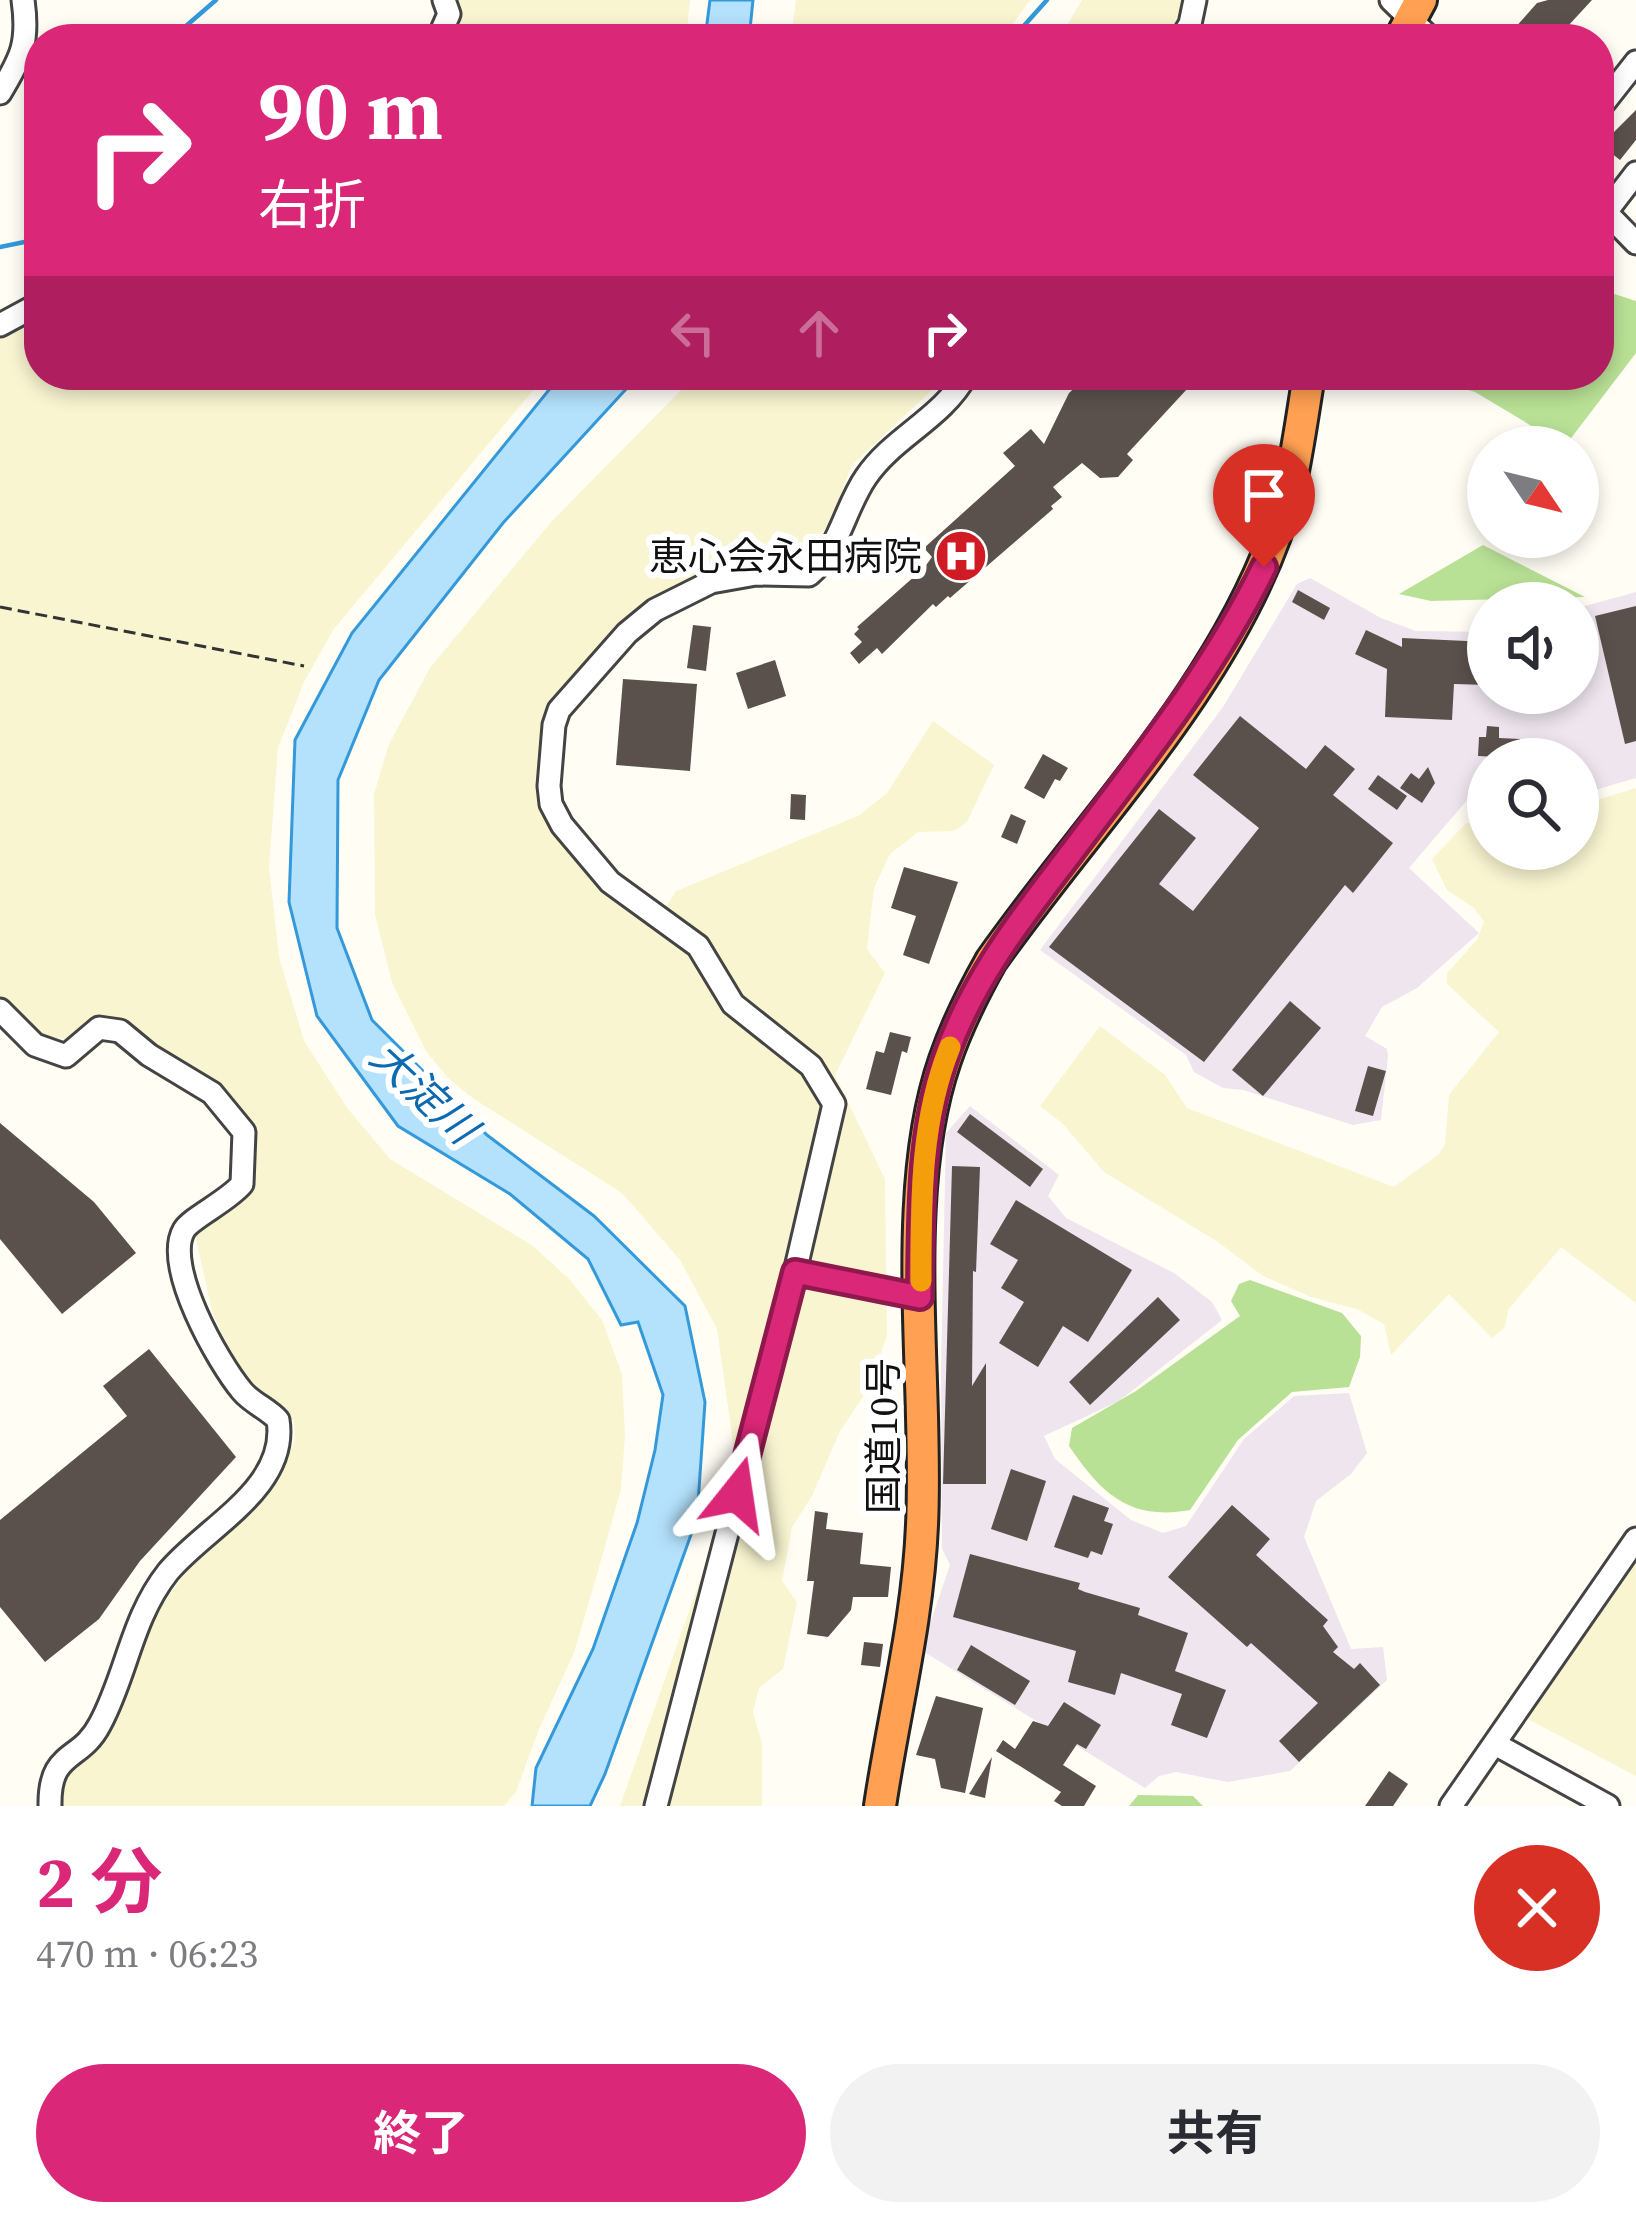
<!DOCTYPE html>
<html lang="ja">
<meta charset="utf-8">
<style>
:root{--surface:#fff;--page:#f2f2f3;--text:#2b2b33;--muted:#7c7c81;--accent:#db2777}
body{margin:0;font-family:"Source Serif 4","Noto Sans JP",serif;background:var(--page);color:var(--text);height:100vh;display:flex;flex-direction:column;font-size:45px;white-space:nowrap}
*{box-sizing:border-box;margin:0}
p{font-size:39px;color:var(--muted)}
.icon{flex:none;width:66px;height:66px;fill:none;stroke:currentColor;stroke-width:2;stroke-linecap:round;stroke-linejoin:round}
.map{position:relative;height:1806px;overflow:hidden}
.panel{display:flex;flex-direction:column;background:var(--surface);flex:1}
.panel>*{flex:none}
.guide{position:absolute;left:24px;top:24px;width:1590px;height:366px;border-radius:48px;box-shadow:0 6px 18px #0003;background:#db2777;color:#fff;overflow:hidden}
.needle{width:78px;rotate:125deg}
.fabs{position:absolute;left:1467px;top:426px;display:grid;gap:24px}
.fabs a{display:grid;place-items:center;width:132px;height:132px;border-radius:50%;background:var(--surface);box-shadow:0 6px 18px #0003;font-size:60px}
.pin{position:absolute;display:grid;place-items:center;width:102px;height:102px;color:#fff;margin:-123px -51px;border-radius:50% 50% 50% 0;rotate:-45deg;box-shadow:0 0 12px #0007}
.pin .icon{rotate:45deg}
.me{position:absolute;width:132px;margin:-66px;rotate:15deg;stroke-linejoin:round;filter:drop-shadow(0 0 9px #0008)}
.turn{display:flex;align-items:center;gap:42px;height:252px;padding:0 36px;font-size:54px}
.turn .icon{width:156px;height:156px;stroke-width:2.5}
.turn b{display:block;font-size:84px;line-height:102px}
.lanes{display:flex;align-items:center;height:114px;padding:0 36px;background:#0003;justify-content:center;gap:60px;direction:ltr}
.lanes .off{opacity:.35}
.round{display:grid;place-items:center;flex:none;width:126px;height:126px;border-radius:63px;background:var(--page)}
.overview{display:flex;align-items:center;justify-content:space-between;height:204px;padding:0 36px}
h1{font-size:72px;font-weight:700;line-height:90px;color:var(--accent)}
.cta{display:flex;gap:24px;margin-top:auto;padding:24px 36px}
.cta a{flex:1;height:138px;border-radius:72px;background:var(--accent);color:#fff;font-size:48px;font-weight:700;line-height:138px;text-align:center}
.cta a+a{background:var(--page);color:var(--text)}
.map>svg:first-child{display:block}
.industrial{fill:#eee5ef}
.farmland{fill:#f9f5d1}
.forest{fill:#b9e196}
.water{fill:#b4e1fc;stroke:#3399da;stroke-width:3}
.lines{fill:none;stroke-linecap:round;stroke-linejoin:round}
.stream{stroke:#3399da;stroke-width:4.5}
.building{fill:#5b514c}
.minor-casing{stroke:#444;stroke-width:27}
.highway-casing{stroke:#222;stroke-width:36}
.path{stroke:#333;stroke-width:3;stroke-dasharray:12 6;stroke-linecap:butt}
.minor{stroke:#fff;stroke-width:21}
.highway{stroke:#ffa052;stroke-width:30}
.route-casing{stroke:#8e194d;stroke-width:30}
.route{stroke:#db2777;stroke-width:21}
.slow{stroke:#f59e0b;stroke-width:21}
.labels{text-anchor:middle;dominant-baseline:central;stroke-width:12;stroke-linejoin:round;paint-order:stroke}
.poi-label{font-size:39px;fill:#111;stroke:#fff;text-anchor:end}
.street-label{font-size:39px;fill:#111;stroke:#fff}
.water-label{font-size:42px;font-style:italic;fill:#0c6ab1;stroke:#fff}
</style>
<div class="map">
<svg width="1636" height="1806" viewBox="0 0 1636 1806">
<rect width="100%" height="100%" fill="#fffdf4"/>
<g class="industrial">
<polygon points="1310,578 1381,618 1416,631 1488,632 1488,693 1578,693 1578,608 1636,592 1636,778 1578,795 1578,759 1488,759 1488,803 1468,799 1409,868 1479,933 1417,988 1382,1007 1365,1036 1387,1049 1388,1056 1381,1120 1353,1125 1243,1090 1223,1088 1194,1072 1186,1055 1040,950 1223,707 1297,584"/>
<polygon points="970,1106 1059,1175 1048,1196 1066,1218 1174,1273 1212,1302 1222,1320 1119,1401 1044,1436 1055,1459 1131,1520 1163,1533 1186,1526 1244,1439 1294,1396 1349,1393 1367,1453 1351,1474 1316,1501 1304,1537 1351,1649 1383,1647 1387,1680 1290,1771 1228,1782 1176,1772 1159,1776 1145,1788 921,1650 950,1565 942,1549 941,1372 946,1133"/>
</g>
<g class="farmland">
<polygon points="451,0 690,0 686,39 453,39 456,13"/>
<polygon points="796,0 1030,0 1012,25 987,39 791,39"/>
<polygon points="1082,0 1182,0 1172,31 1165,39 1059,39"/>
<polygon points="39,304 39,375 546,375 333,630 304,682 278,748 269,867 279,957 304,1041 348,1109 390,1159 533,1246 569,1279 602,1320 622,1374 625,1436 621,1489 602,1557 574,1653 539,1729 516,1792 504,1806 57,1806 58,1790 68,1770 89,1755 118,1715 136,1646 155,1616 189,1567 261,1499 282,1470 295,1440 294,1421 282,1406 261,1397 237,1369 212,1311 195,1234 206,1210 248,1175 254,1155 255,1134 242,1116 111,1018 65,1039 39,1036 0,1000 0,325"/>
<polygon points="696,375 948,375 852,465 831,520 805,558 787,565 748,564 703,575 664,595 543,728 540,797 549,821 584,864 626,908 655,924 676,891 860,815 887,793 933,721 994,765 967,822 954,831 918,832 890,854 874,888 867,949 885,973 835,1075 885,1179 887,1336 866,1392 840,1431 812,1496 792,1527 782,1581 797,1602 783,1669 759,1688 753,1712 762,1744 762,1806 620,1806 720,1524 734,1450 717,1329 680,1260 622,1193 474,1099 449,1079 426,1051 392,983 375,914 374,794 389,744 430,668 552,521"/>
<polygon points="1636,788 1636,1303 1561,1247 1508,1310 1505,1327 1492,1338 1449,1294 1391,1355 1384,1324 1357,1309 1311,1297 1263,1276 1218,1242 1104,1172 1063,1124 1040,1106 1100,1026 1165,1075 1187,1108 1394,1187 1439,1154 1445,1144 1449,1095 1499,1032 1447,984 1447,973 1477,940 1484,922 1474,908 1447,890 1432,859 1465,824 1487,816 1488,849 1578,849 1578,806"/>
<polygon points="1636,1550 1636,1776 1520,1715"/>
</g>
<g class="forest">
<polygon points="1599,289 1636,301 1636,353 1565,446 1475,392 1419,375 1599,375"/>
<polygon points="1483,545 1585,597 1431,601 1399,594"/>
<path d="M1250 1280 1342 1313 1361 1336 1360 1357 1349 1387 1292 1392 1238 1440 1190 1510C1129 1521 1101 1493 1069 1446L1072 1428 1136 1391 1240 1316 1231 1301 1239 1284Z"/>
<polygon points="1138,1795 1193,1796 1203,1806 1129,1806"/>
</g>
<g class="water">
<polygon points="710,0 753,0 749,39 705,39"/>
<polygon points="561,375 639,375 503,523 379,680 338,780 337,928 372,1020 487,1135 594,1216 685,1306 705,1402 697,1518 605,1774 590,1806 532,1806 536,1768 593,1649 637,1523 655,1450 663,1395 638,1322 621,1325 588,1259 510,1194 398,1126 317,1016 289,902 295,740 352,633"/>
</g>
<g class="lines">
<g class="stream">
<polyline points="171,39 216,0"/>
<polyline points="1012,39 1047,0"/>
<polyline points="0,247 39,239"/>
</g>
</g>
<g class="building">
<polygon points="1548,0 1592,0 1556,39 1505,39 1537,3"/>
<polygon points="1636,110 1636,140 1620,160 1601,145"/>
<polygon points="1098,375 1200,375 1127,454 1133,460 1118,477 1100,478 1082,463 1053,487 1062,497 1051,506 1053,509 950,598 948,596 936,607 933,604 882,654 877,648 859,664 850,653 862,642 854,634 859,629 857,627 924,568 932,557 924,548 1015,466 1003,453 1031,429 1044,444 1069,393 1082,381"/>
<polygon points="1298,590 1330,608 1324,620 1292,602"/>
<polygon points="1636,606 1636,741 1625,744 1595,616"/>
<polygon points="693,625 711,627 706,671 687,668"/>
<polygon points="1366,630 1402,647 1402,638 1488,642 1488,685 1454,684 1452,720 1385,717 1387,669 1355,654"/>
<polygon points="775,660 786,696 748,709 736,673"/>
<polygon points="623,679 697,684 690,771 616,765"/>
<polygon points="1240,716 1306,769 1325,745 1355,769 1333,795 1393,843 1353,893 1345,885 1204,1062 1049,947 1159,809 1196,838 1159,884 1193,911 1259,828 1193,775"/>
<polygon points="1487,726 1499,727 1499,738 1520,739 1518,758 1478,756 1479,737 1486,737"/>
<polygon points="1043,754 1068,768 1060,781 1055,779 1044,799 1024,788"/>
<polygon points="1428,767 1435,783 1422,803 1400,788 1411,773 1419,779"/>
<polygon points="1378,775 1407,796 1397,810 1368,789"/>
<polygon points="791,794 806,795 805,820 790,819"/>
<polygon points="1011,814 1026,821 1017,844 1001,837"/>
<polygon points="904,867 958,882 929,964 903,955 916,916 891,908"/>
<polygon points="1290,1001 1321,1028 1263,1096 1232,1070"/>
<polygon points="890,1032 911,1037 907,1053 902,1051 891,1095 866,1089 876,1051 884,1053"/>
<polygon points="1368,1066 1386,1071 1373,1116 1355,1111"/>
<polygon points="970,1114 1043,1169 1030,1187 957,1132"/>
<polygon points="0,1123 94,1202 136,1253 62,1314 0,1239"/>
<polygon points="952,1166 980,1167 976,1272 973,1271 972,1386 986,1363 986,1484 943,1484"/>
<polygon points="1016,1200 1132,1270 1088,1342 1063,1326 1038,1367 999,1343 1024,1302 1001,1288 1018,1260 990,1244"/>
<polygon points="1158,1297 1180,1320 1090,1405 1069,1382"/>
<polygon points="149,1349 236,1457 140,1561 99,1619 45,1662 0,1607 0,1520 127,1416 103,1386"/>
<polygon points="1011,1469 1046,1481 1027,1541 991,1529"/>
<polygon points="1073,1495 1109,1508 1104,1521 1113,1524 1102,1555 1091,1551 1088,1558 1054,1547"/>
<polygon points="1232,1505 1270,1539 1256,1555 1328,1620 1323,1626 1338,1647 1333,1652 1354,1669 1360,1663 1380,1685 1299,1762 1279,1741 1318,1703 1251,1643 1247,1647 1168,1577"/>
<polygon points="815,1511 828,1513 826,1529 863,1533 860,1564 891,1567 888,1597 853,1597 851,1610 828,1637 807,1634 814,1581 807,1581"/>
<polygon points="970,1554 1080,1583 1078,1589 1085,1592 1140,1608 1138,1615 1188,1633 1175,1671 1226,1690 1207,1738 1171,1725 1182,1694 1121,1673 1115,1695 1068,1682 1076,1651 953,1617"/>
<polygon points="864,1642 883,1644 880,1667 861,1665"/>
<polygon points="971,1645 1030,1681 1015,1705 957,1670"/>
<polygon points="936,1696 983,1708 965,1793 941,1788 935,1759 916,1755"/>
<polygon points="1064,1702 1101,1725 1086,1749 1077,1744 1063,1765 1096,1786 1084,1806 1062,1806 1054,1801 1061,1792 996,1751 1003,1740 1015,1749 1033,1721 1048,1726"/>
<polygon points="992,1757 985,1798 969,1794"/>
<polygon points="1389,1771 1408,1784 1393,1806 1365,1806"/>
</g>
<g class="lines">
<g class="minor-casing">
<g id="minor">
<polyline points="1391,0 1431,39"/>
<polyline points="438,39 449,14 444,0"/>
<polyline points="1181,39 1190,24 1195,0"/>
<path d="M0 93C22 57 29 42 23 0"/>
<polyline points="1599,109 1636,62"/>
<polyline points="1599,205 1636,243"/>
<polyline points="1606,212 1636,173"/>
<polyline points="0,325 39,304"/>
<path d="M0 1010 35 1045 66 1056 99 1028 120 1031 149 1055 212 1093 244 1132 242 1184C228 1201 191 1218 184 1230 163 1266 218 1362 242 1391 252 1403 268 1409 278 1420 289 1488 204 1528 168 1572 131 1619 127 1674 100 1724 80 1763 49 1749 50 1806"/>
<polyline points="795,1272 920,1297"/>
<polyline points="1495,1744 1608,1806"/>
<path d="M656 1806 795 1272 834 1104 811 1066 733 1004 698 946 610 882 562 825 551 804 549 786 554 725 559 710 627 633 655 610 711 582 756 574 809 575C840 549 844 509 866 477 893 437 943 418 966 375"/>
<polyline points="1451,1806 1636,1539"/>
</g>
</g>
<g class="highway-casing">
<g id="highway">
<polyline points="1400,39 1421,0"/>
<path d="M880 1806C894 1712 918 1621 922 1525 929 1382 898 1195 945 1060 957 1025 973 993 991 961 1088 823 1216 696 1275 536 1294 484 1300 429 1309 375"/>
</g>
</g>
<polyline class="path" points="0,607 304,666"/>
<use href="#minor" class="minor"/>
<use href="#highway" class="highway"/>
</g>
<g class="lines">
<g class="route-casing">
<path id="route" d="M737 1494 795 1272 920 1297C921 1218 919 1138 944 1062 970 983 1021 918 1071 853 1141 760 1213 672 1264 567"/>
</g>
<use href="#route" class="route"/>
<path class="slow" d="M921 1281C921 1202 920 1121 950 1047"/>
</g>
<defs>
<g id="hospital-disc" transform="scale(2.7)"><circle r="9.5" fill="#d01a24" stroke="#fff"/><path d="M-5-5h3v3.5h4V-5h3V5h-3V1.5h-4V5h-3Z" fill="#fff"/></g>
</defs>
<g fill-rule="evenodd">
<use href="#hospital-disc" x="961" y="556"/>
</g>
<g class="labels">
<g class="poi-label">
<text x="922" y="556">恵心会永田病院</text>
</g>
<g class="street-label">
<text transform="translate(883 1436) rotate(-90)">国道10号</text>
</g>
<g class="water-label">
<text transform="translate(424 1092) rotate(43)">大淀川</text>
</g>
</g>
</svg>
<div class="fabs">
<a><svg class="needle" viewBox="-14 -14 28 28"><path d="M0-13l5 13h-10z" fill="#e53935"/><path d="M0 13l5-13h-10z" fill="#7c7c81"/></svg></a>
<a><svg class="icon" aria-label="sound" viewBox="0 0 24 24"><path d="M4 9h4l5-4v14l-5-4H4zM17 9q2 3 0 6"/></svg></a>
<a><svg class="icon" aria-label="search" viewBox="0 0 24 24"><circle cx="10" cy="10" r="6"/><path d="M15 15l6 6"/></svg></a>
</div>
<div class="pin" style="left:1264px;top:567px;background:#d93025"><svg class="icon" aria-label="arrive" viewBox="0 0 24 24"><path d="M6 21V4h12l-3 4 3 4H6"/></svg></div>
<svg class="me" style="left:737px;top:1494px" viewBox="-20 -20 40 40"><path d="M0-17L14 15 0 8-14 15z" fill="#db2777" stroke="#fff" stroke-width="4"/></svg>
<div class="guide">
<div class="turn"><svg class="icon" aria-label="right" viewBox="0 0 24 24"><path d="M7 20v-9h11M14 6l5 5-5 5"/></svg><div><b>90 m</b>右折</div></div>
<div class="lanes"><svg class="icon off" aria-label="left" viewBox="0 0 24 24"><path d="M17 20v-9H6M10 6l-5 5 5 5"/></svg><svg class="icon off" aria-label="ahead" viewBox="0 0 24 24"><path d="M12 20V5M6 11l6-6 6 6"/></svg><svg class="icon" aria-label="right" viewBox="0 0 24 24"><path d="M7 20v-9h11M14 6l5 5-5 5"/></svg></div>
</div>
</div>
<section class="panel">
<div class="overview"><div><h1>2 分</h1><p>470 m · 06:23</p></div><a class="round" style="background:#d93025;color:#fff"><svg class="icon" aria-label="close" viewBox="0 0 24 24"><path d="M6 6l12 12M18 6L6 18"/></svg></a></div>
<div class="cta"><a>終了</a><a>共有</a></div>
</section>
